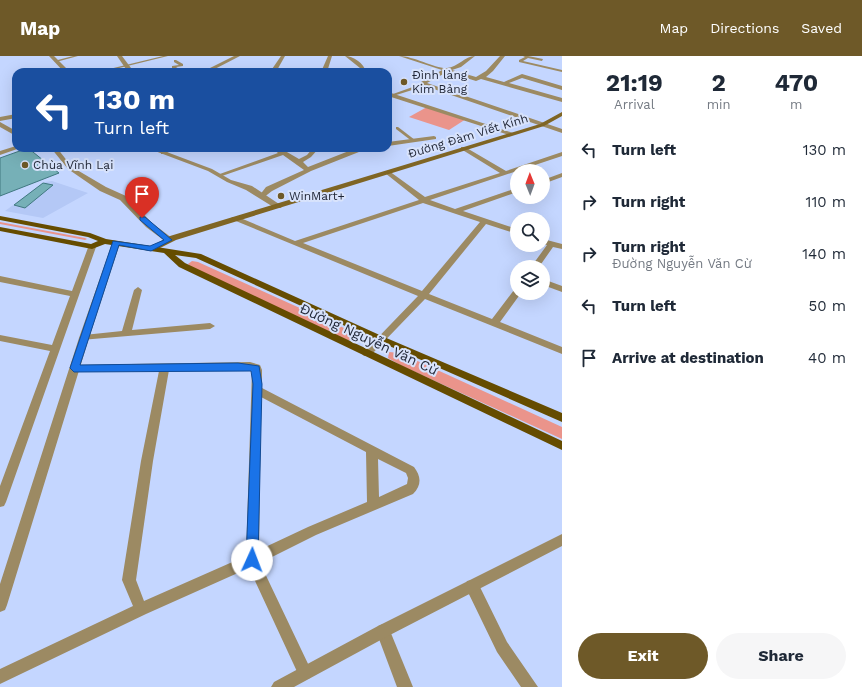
<!DOCTYPE html>
<meta charset="utf-8">
<style>
:root{--surface:#fff;--page:#f6f6f7;--text:#1f2937;--muted:#747a83;--accent:#6e5928}
body{margin:0;font-family:"Work Sans",sans-serif;background:var(--page);color:var(--text);height:100vh;display:flex;flex-direction:column;font-size:15px;white-space:nowrap}
*{box-sizing:border-box;margin:0}
p{font-size:13px;color:var(--muted)}
.icon{flex:none;width:22px;height:22px;fill:none;stroke:currentColor;stroke-width:2;stroke-linecap:round;stroke-linejoin:round}
.map{position:relative;flex:1;overflow:hidden}
.sheet{display:flex;flex-direction:column;background:var(--surface);width:300px}
.sheet>*{flex:none}
.hud{position:absolute;left:12px;top:12px;width:380px;height:84px;border-radius:12px;box-shadow:0 4px 16px #0002;background:#1a4fa0;color:#fff;overflow:hidden}
.needle{width:26px;rotate:359deg}
.buttons{position:absolute;left:510px;top:108px;display:grid;gap:8px}
.buttons a{display:grid;place-items:center;width:40px;height:40px;border-radius:50%;background:var(--surface);box-shadow:0 4px 16px #0002;font-size:20px}
.pin{position:absolute;display:grid;place-items:center;width:34px;height:34px;color:#fff;margin:-41px -17px;border-radius:50% 50% 50% 0;rotate:-45deg;box-shadow:0 0 4px #0007}
.pin .icon{rotate:45deg}
.me{position:absolute;width:44px;margin:-22px;rotate:2deg;stroke-linejoin:round;filter:drop-shadow(0 0 3px #0008)}
.turn{display:flex;align-items:center;gap:14px;height:84px;padding:0 16px;font-size:18px}
.turn .icon{width:52px;height:52px;stroke-width:2.5}
.turn b{display:block;font-size:28px;line-height:34px}
.eta{display:flex;justify-content:space-evenly;align-items:center;height:68px;text-align:center}
.eta b{font-size:24px;font-weight:700;line-height:28px}
.cta{display:flex;gap:8px;margin-top:auto;padding:8px 16px}
.cta a{flex:1;height:46px;border-radius:24px;background:var(--accent);color:#fff;font-size:16px;font-weight:700;line-height:46px;text-align:center}
.cta a+a{background:var(--page);color:var(--text)}
ul{padding:0;list-style:none}
li{display:flex;align-items:center;gap:12px;height:52px;padding:0 16px}
li div{flex:1}
li b{display:block;font-size:15px}
li em{font-style:normal}
header{display:flex;align-items:center;gap:24px;box-sizing:border-box;height:56px;padding:0 20px;background:var(--accent);color:#fff}
header strong{font-size:19px}
nav{display:flex;gap:22px;margin-inline-start:auto;font-size:14px}
main{display:flex;flex:1;min-height:0}
.map>svg:first-child{display:block}
.built{fill:#b4c8f6}
.green{fill:#ea948b}
.building{fill:#76b0b7;stroke:#407880}
.lines{fill:none;stroke-linecap:round;stroke-linejoin:round}
.service{fill:#9c8a63;fill-rule:evenodd}
.minor{fill:#9c8a63;fill-rule:evenodd}
.tertiary{fill:#9c8a63;fill-rule:evenodd}
.secondary{fill:#7f6524;fill-rule:evenodd}
.primary{fill:#654c00;fill-rule:evenodd}
.route{fill:#1a73e8;stroke:#114b97}
.poi-dot{fill:#6e5928;stroke:#d8e3fc;stroke-width:1.5}
.labels{text-anchor:middle;dominant-baseline:central;stroke-width:4;stroke-linejoin:round;paint-order:stroke}
.far-poi-label{font-size:12px;fill:#1f2535;stroke:#d8e3fc;text-anchor:start}
.far-street-label{font-size:12px;fill:#1f2535;stroke:#d8e3fc}
.street-label{font-size:14px;fill:#1f2535;stroke:#d8e3fc}
</style>
<header>
<strong>Map</strong>
<nav><a>Map</a><a>Directions</a><a>Saved</a></nav>
</header>
<main>
<div class="map">
<svg width="562" height="631" viewBox="0 0 562 631">
<rect width="100%" height="100%" fill="#c4d6ff"/>
<polygon class="built" points="52,125 88,137 43,162 5,155 45,126"/>
<g class="green">
<polygon points="427,51 466,63 449,74 409,61"/>
<polygon points="0,166 85,182 87,183 85,184 0,168"/>
<polygon points="192,205 198,206 355,277 358,279 357,284 347,284 192,212 188,208"/>
<polygon points="389,296 400,297 562,371 562,383 402,310 388,302"/>
</g>
<g class="building">
<polygon points="28,92 59,117 0,140 0,102"/>
<polygon points="43,127 53,129 25,152 14,149"/>
</g>
<g class="lines">
<g class="service">
<polygon points="73,0 78,0 56,6 54,5"/>
<polygon points="163,0 168,0 103,16 97,16"/>
<polygon points="523,0 528,0 543,3 542,5 528,2 523,5 562,14 562,16 519,6 519,4 525,1"/>
<polygon points="174,4 176,4 183,8 183,10 176,11 184,16 180,16 172,12 172,10 179,9 174,6"/>
<polygon points="396,71 398,71 415,84 415,86 413,86 396,73"/>
</g>
<g class="minor">
<polygon points="49,0 54,0 70,16 64,16"/>
<polygon points="234,0 240,0 209,16 202,16"/>
<polygon points="281,0 285,0 276,16 270,16"/>
<polygon points="328,0 332,0 327,16 321,16"/>
<path d="M399 0C414 0 436 13 447 12 458 11 465 0 475 0L461 11 452 14 476 21 486 15 500 0H505L493 15 486 21 504 26 522 18 562 30V34L522 22 509 27 562 42V46L481 23 476 25 447 16 427 27 562 73V77L425 30 393 40V38L421 28V26L442 14Z"/>
<polygon points="16,58 16,62 0,65 0,61"/>
<polygon points="0,66 16,75 16,80 0,71"/>
<polygon points="434,80 436,81 436,83 388,90 388,86"/>
<polygon points="16,90 16,92 20,92 0,99 0,95"/>
<path d="M461 91H465L506 115 562 96V100L430 144 455 153 517 132V136L463 155 517 173V178L486 168 429 238 492 263 514 234 517 233V237H521L500 266 562 291V298L425 243 370 300H364L362 298 364 296 418 240 231 163 232 161H238L295 185 419 144 385 117V115H389L425 141 500 117 461 93ZM423 147 480 166 422 235 303 187Z"/>
<polygon points="51,92 57,92 72,111 106,131 126,140 152,167 172,182 172,186 166,186 146,171 120,144 100,135 68,113"/>
<polygon points="168,92 176,92 165,98 161,98 161,96"/>
<polygon points="272,92 280,92 299,103 307,99 313,92 319,92 311,101 303,106 308,111 354,93 369,92 311,115 272,135 263,142 259,140 266,131 304,114 283,99 222,120 217,119 278,97"/>
<polygon points="562,117 562,121 543,128 543,124"/>
<polygon points="543,183 562,188 562,193 553,191 539,211 531,211 547,189 543,188"/>
<polygon points="89,189 95,189 96,191 6,446 4,450 0,451 0,430 50,295 0,285 0,279 52,289 70,240 0,226 0,220 72,235"/>
<polygon points="543,223 562,230 562,236 543,229"/>
<polygon points="138,231 142,234 132,274 210,267 215,270 210,273 81,284 79,282 84,279 122,275 134,234"/>
<path d="M250 306 260 309 262 314V332L414 411C421 420 422 429 413 438L316 479 260 507 310 612 312 617 310 622 305 624 300 622 249 512 146 558 0 628V613L133 550 122 524 141 405 159 315 75 316 71 315 70 312 71 309ZM169 314H252L246 500 144 545 136 524 153 405ZM261 341 366 396 367 446 308 471 259 494ZM378 403 406 417 408 422 407 428 379 441Z"/>
<polygon points="472,524 477,525 507,586 538,631 521,631 497,596 465,530 467,525"/>
<polygon points="383,568 388,570 413,631 397,631 376,575 378,570"/>
</g>
<g class="tertiary">
<polygon points="117,0 122,0 134,16 128,16"/>
<path d="M345 0C353 0 364 7 366 16H360V12Z"/>
<polygon points="388,36 513,77 514,78 509,79 388,40"/>
<polygon points="147,92 156,92 212,113 231,124 252,130 282,150 281,152 275,152 246,134 227,126 208,115"/>
<polygon points="113,185 116,185 120,187 89,282 7,549 5,554 0,556 0,528 79,282"/>
<polygon points="562,478 562,490 388,580 294,631 271,631 274,626 378,570"/>
</g>
<polygon class="secondary" points="562,56 562,60 544,70 176,184 154,195 148,195 147,193 170,180 540,68"/>
<polygon class="primary" points="0,160 90,177 106,183 201,198 384,281 562,357 562,366 378,285 196,202 175,199 185,207 562,385 562,394 179,211 164,197 105,188 92,193 0,175 0,171 91,188 98,185 88,181 0,164"/>
</g>
<polygon class="route" points="140,161 145,161 172,184 151,195 119,189 80,309 238,307 259,310 262,328 258,504 256,508 252,509 248,508 246,504 253,328 251,315 74,316 70,312 113,185 150,190 164,184 140,164"/>
<g class="poi-dot">
<circle cx="404" cy="26" r="4"/>
<circle cx="25" cy="109" r="4"/>
<circle cx="281" cy="140" r="4"/>
</g>
<g class="labels">
<g class="far-poi-label">
<text x="412" y="19">Đình làng<tspan x="412" dy="14">Kim Bảng</tspan></text>
<text x="33" y="109">Chùa Vĩnh Lại</text>
<text x="289" y="140">WinMart+</text>
</g>
<g class="far-street-label">
<text transform="translate(468 80) rotate(-17)">Đường Đàm Viết Kính</text>
</g>
<g class="street-label">
<text transform="translate(369 283) rotate(25)">Đường Nguyễn Văn Cừ</text>
</g>
</g>
</svg>
<div class="buttons">
<a><svg class="needle" viewBox="-14 -14 28 28"><path d="M0-13l5 13h-10z" fill="#e53935"/><path d="M0 13l5-13h-10z" fill="#747a83"/></svg></a>
<a><svg class="icon" aria-label="search" viewBox="0 0 24 24"><circle cx="10" cy="10" r="6"/><path d="M15 15l6 6"/></svg></a>
<a><svg class="icon" aria-label="layers" viewBox="0 0 24 24"><path d="M12 4l9 5-9 5-9-5zM3 14l9 5 9-5"/></svg></a>
</div>
<div class="pin" style="left:142px;top:162px;background:#d93025"><svg class="icon" aria-label="arrive" viewBox="0 0 24 24"><path d="M6 21V4h12l-3 4 3 4H6"/></svg></div>
<svg class="me" style="left:252px;top:504px" viewBox="-20 -20 40 40"><circle r="19" fill="#fff"/><path d="M0-13L10 11 0 6-10 11z" fill="#1a73e8"/></svg>
<div class="hud">
<div class="turn"><svg class="icon" aria-label="left" viewBox="0 0 24 24"><path d="M17 20v-9H6M10 6l-5 5 5 5"/></svg><div><b>130 m</b>Turn left</div></div>
</div>
</div>
<section class="sheet">
<div class="eta">
<div><b>21:19</b><p>Arrival</p></div>
<div><b>2</b><p>min</p></div>
<div><b>470</b><p>m</p></div>
</div>
<ul>
<li><svg class="icon" aria-label="left" viewBox="0 0 24 24"><path d="M17 20v-9H6M10 6l-5 5 5 5"/></svg><div><b>Turn left</b></div><em>130 m</em></li>
<li><svg class="icon" aria-label="right" viewBox="0 0 24 24"><path d="M7 20v-9h11M14 6l5 5-5 5"/></svg><div><b>Turn right</b></div><em>110 m</em></li>
<li><svg class="icon" aria-label="right" viewBox="0 0 24 24"><path d="M7 20v-9h11M14 6l5 5-5 5"/></svg><div><b>Turn right</b><p>Đường Nguyễn Văn Cừ</p></div><em>140 m</em></li>
<li><svg class="icon" aria-label="left" viewBox="0 0 24 24"><path d="M17 20v-9H6M10 6l-5 5 5 5"/></svg><div><b>Turn left</b></div><em>50 m</em></li>
<li><svg class="icon" aria-label="arrive" viewBox="0 0 24 24"><path d="M6 21V4h12l-3 4 3 4H6"/></svg><div><b>Arrive at destination</b></div><em>40 m</em></li>
</ul>
<div class="cta"><a>Exit</a><a>Share</a></div>
</section>
</main>
